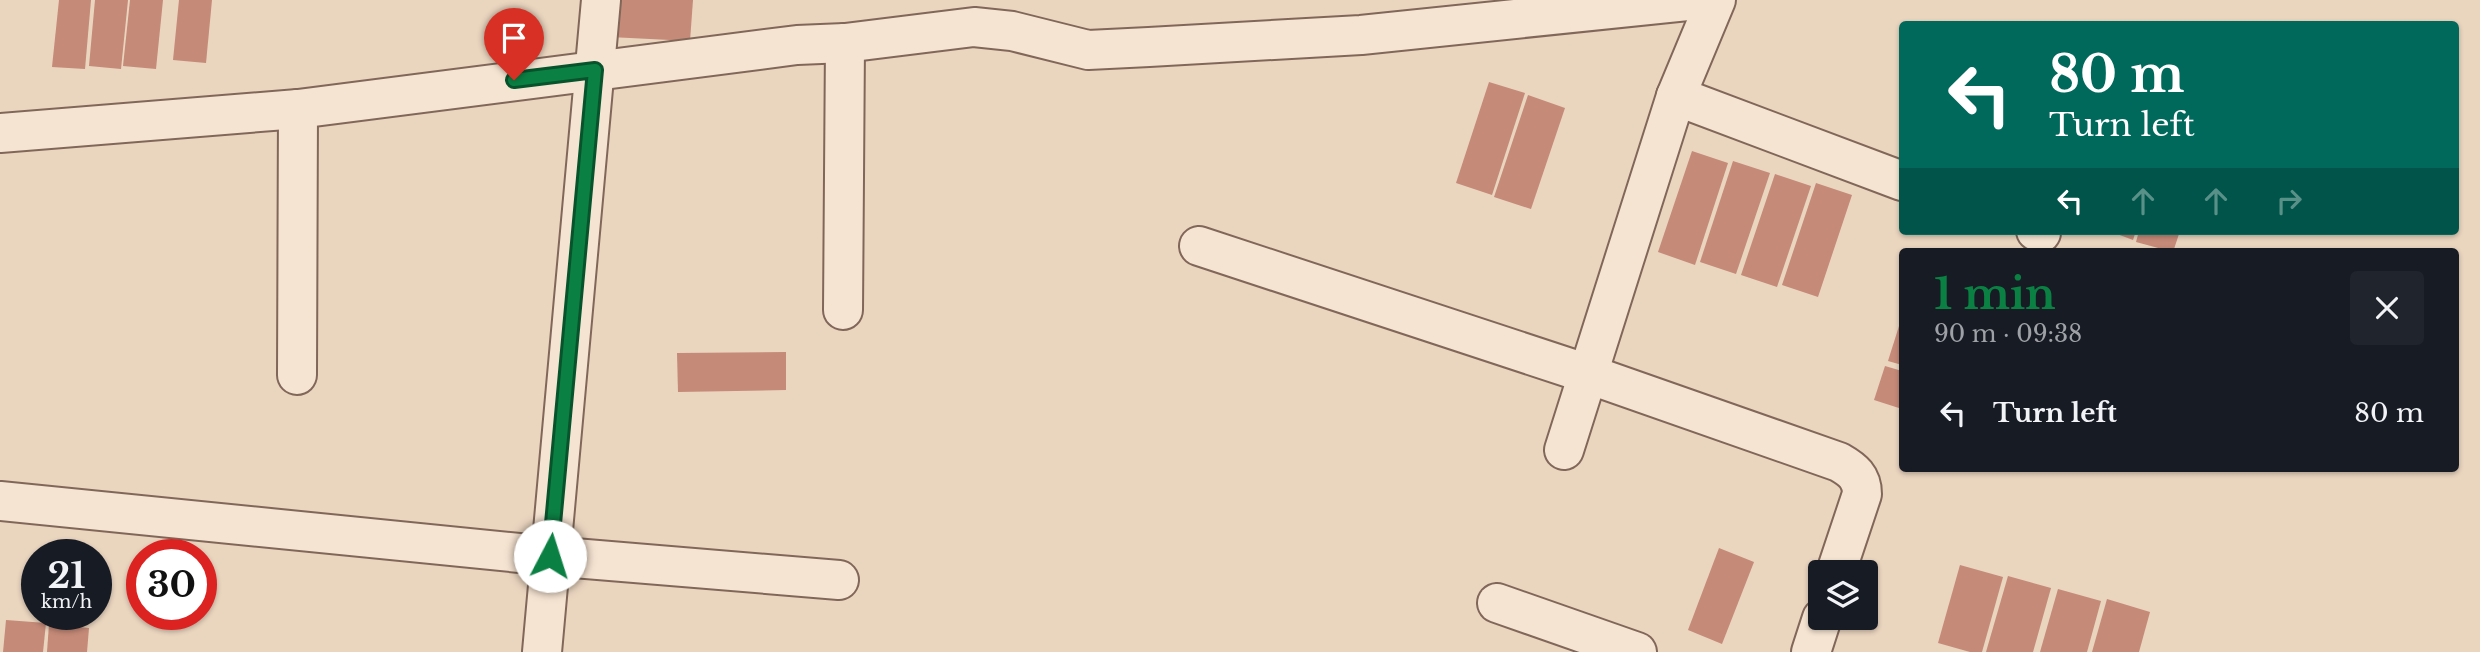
<!DOCTYPE html>
<meta charset="utf-8">
<style>
:root{--surface:#171b24;--page:#20242c;--text:#f1f3f6;--muted:#9ea1a6;--accent:#0b8043}
body{margin:0;font-family:"Libre Baskerville",serif;background:var(--page);color:var(--text);height:100vh;display:flex;flex-direction:column;font-size:26px;white-space:nowrap}
*{box-sizing:border-box;margin:0}
p{font-size:23px;color:var(--muted)}
.icon{flex:none;width:38px;height:38px;fill:none;stroke:currentColor;stroke-width:2;stroke-linecap:round;stroke-linejoin:round}
.map{position:relative;flex:1;overflow:hidden}
.side{position:absolute;left:1899px;top:248px;width:560px;height:224px;display:flex;flex-direction:column;background:var(--surface);border-radius:7px;box-shadow:0 2px 5px #0004}
.side>*{flex:none}
.guide{position:absolute;left:1899px;top:21px;width:560px;height:214px;border-radius:7px;box-shadow:0 2px 5px #0004;background:#00695c;color:#fff;overflow:hidden}
.fabs{position:absolute;left:1808px;top:560px;display:grid;gap:14px}
.fabs a{display:grid;place-items:center;width:70px;height:70px;border-radius:7px;background:var(--surface);box-shadow:0 2px 5px #0004;font-size:35px}
.speed{position:absolute;left:21px;top:539px;display:flex;gap:14px;font-size:35px;font-weight:700;text-align:center}
.speed>*{display:grid;place-content:center;width:91px;height:91px;border-radius:50%;background:var(--surface);box-shadow:0 2px 5px #0004;line-height:1}
.speed small{font-size:18px;font-weight:400}
.speed .limit{border:10px solid #d22;background:#fff;color:#111}
.pin{position:absolute;display:grid;place-items:center;width:60px;height:60px;color:#fff;margin:-72px -30px;border-radius:50% 50% 50% 0;rotate:-45deg;box-shadow:0 0 7px #0007}
.pin .icon{rotate:45deg}
.me{position:absolute;width:77px;margin:-38px;rotate:5deg;stroke-linejoin:round;filter:drop-shadow(0 0 5px #0008)}
.turn{display:flex;align-items:center;gap:24px;height:147px;padding:0 35px;font-size:32px}
.turn .icon{width:91px;height:91px;stroke-width:2.5}
.turn b{display:block;font-size:49px;line-height:60px}
.lanes{display:flex;align-items:center;height:66px;padding:0 35px;background:#0003;justify-content:center;gap:35px;direction:ltr}
.lanes .off{opacity:.35}
.round{display:grid;place-items:center;flex:none;width:74px;height:74px;border-radius:7px;background:var(--page)}
.headline{display:flex;align-items:center;justify-content:space-between;height:119px;padding:0 35px}
h1{font-size:42px;font-weight:700;line-height:52px;color:var(--accent)}
ul{padding:0;list-style:none}
li{display:flex;align-items:center;gap:21px;height:91px;padding:0 35px}
li div{flex:1}
li b{display:block;font-size:26px}
li em{font-style:normal}
.map>svg:first-child{display:block}
.building{fill:#c58a78}
.lines{fill:none;stroke-linecap:round;stroke-linejoin:round}
.minor-casing{stroke:#816759;stroke-width:42}
.minor{stroke:#f6e4d2;stroke-width:38}
.route-casing{stroke:#07532c;stroke-width:18}
.route{stroke:#0b8043;stroke-width:12}
</style>
<div class="map">
<svg width="2480" height="652" viewBox="0 0 2480 652">
<rect width="100%" height="100%" fill="#ead5bf"/>
<g class="building">
<polygon points="59,0 91,0 85,69 52,67"/>
<polygon points="95,0 128,0 121,69 89,66"/>
<polygon points="130,0 163,0 156,69 123,66"/>
<polygon points="179,0 212,0 206,63 173,60"/>
<polygon points="612,0 693,0 690,41 610,37"/>
<polygon points="1489,82 1525,93 1492,195 1456,183"/>
<polygon points="1528,95 1565,108 1531,209 1494,197"/>
<polygon points="1692,151 1728,163 1695,265 1658,252"/>
<polygon points="1733,161 1770,173 1736,274 1700,262"/>
<polygon points="1775,174 1811,186 1777,287 1741,275"/>
<polygon points="1816,183 1852,195 1818,297 1782,285"/>
<polygon points="2109,231 2136,231 2133,240"/>
<polygon points="2139,231 2180,231 2173,252 2136,242"/>
<polygon points="1899,326 1902,327 1902,365 1888,361"/>
<polygon points="786,352 786,390 678,392 677,353"/>
<polygon points="1885,366 1902,371 1902,409 1874,400"/>
<polygon points="1719,548 1754,562 1722,644 1688,630"/>
<polygon points="1960,565 2003,577 1982,652 1970,652 1938,643"/>
<polygon points="2008,576 2051,588 2033,652 1986,652"/>
<polygon points="2058,589 2101,601 2087,652 2040,652"/>
<polygon points="2107,599 2150,612 2139,652 2092,652"/>
<polygon points="6,620 46,623 43,652 3,652"/>
<polygon points="49,624 89,628 87,652 47,652"/>
</g>
<g class="lines">
<g class="minor-casing">
<g id="minor">
<polyline points="1676,96 1902,181"/>
<polyline points="0,133 298,109 797,45 845,43 974,27 1012,31 1088,50 1149,47 1361,35 1697,0"/>
<polyline points="2036,231 2041,233"/>
<path d="M1199 246 1588 374 1839 462C1853 470 1862 477 1862 494L1836 572"/>
<polyline points="843,310 845,43"/>
<polyline points="297,375 298,109"/>
<polyline points="1564,450 1676,96 1716,0"/>
<polyline points="0,501 550,556 839,580"/>
<polyline points="1497,603 1637,652"/>
<polyline points="542,652 601,0"/>
<polyline points="1811,652 1822,618"/>
</g>
</g>
<use href="#minor" class="minor"/>
</g>
<g class="lines">
<g class="route-casing">
<polyline id="route" points="514,80 595,70 550,556"/>
</g>
<use href="#route" class="route"/>
</g>
</svg>
<div class="fabs">
<a><svg class="icon" aria-label="layers" viewBox="0 0 24 24"><path d="M12 4l9 5-9 5-9-5zM3 14l9 5 9-5"/></svg></a>
</div>
<div class="speed"><div>21<small>km/h</small></div><div class="limit">30</div></div>
<div class="pin" style="left:514px;top:80px;background:#d93025"><svg class="icon" aria-label="arrive" viewBox="0 0 24 24"><path d="M6 21V4h12l-3 4 3 4H6"/></svg></div>
<svg class="me" style="left:550px;top:556px" viewBox="-20 -20 40 40"><circle r="19" fill="#fff"/><path d="M0-13L10 11 0 6-10 11z" fill="#0b8043"/></svg>
<div class="guide">
<div class="turn"><svg class="icon" aria-label="left" viewBox="0 0 24 24"><path d="M17 20v-9H6M10 6l-5 5 5 5"/></svg><div><b>80 m</b>Turn left</div></div>
<div class="lanes"><svg class="icon" aria-label="left" viewBox="0 0 24 24"><path d="M17 20v-9H6M10 6l-5 5 5 5"/></svg><svg class="icon off" aria-label="ahead" viewBox="0 0 24 24"><path d="M12 20V5M6 11l6-6 6 6"/></svg><svg class="icon off" aria-label="ahead" viewBox="0 0 24 24"><path d="M12 20V5M6 11l6-6 6 6"/></svg><svg class="icon off" aria-label="right" viewBox="0 0 24 24"><path d="M7 20v-9h11M14 6l5 5-5 5"/></svg></div>
</div>
<section class="side">
<div class="headline"><div><h1>1 min</h1><p>90 m · 09:38</p></div><a class="round"><svg class="icon" aria-label="close" viewBox="0 0 24 24"><path d="M6 6l12 12M18 6L6 18"/></svg></a></div>
<ul>
<li><svg class="icon" aria-label="left" viewBox="0 0 24 24"><path d="M17 20v-9H6M10 6l-5 5 5 5"/></svg><div><b>Turn left</b></div><em>80 m</em></li>
</ul>
</section>
</div>
